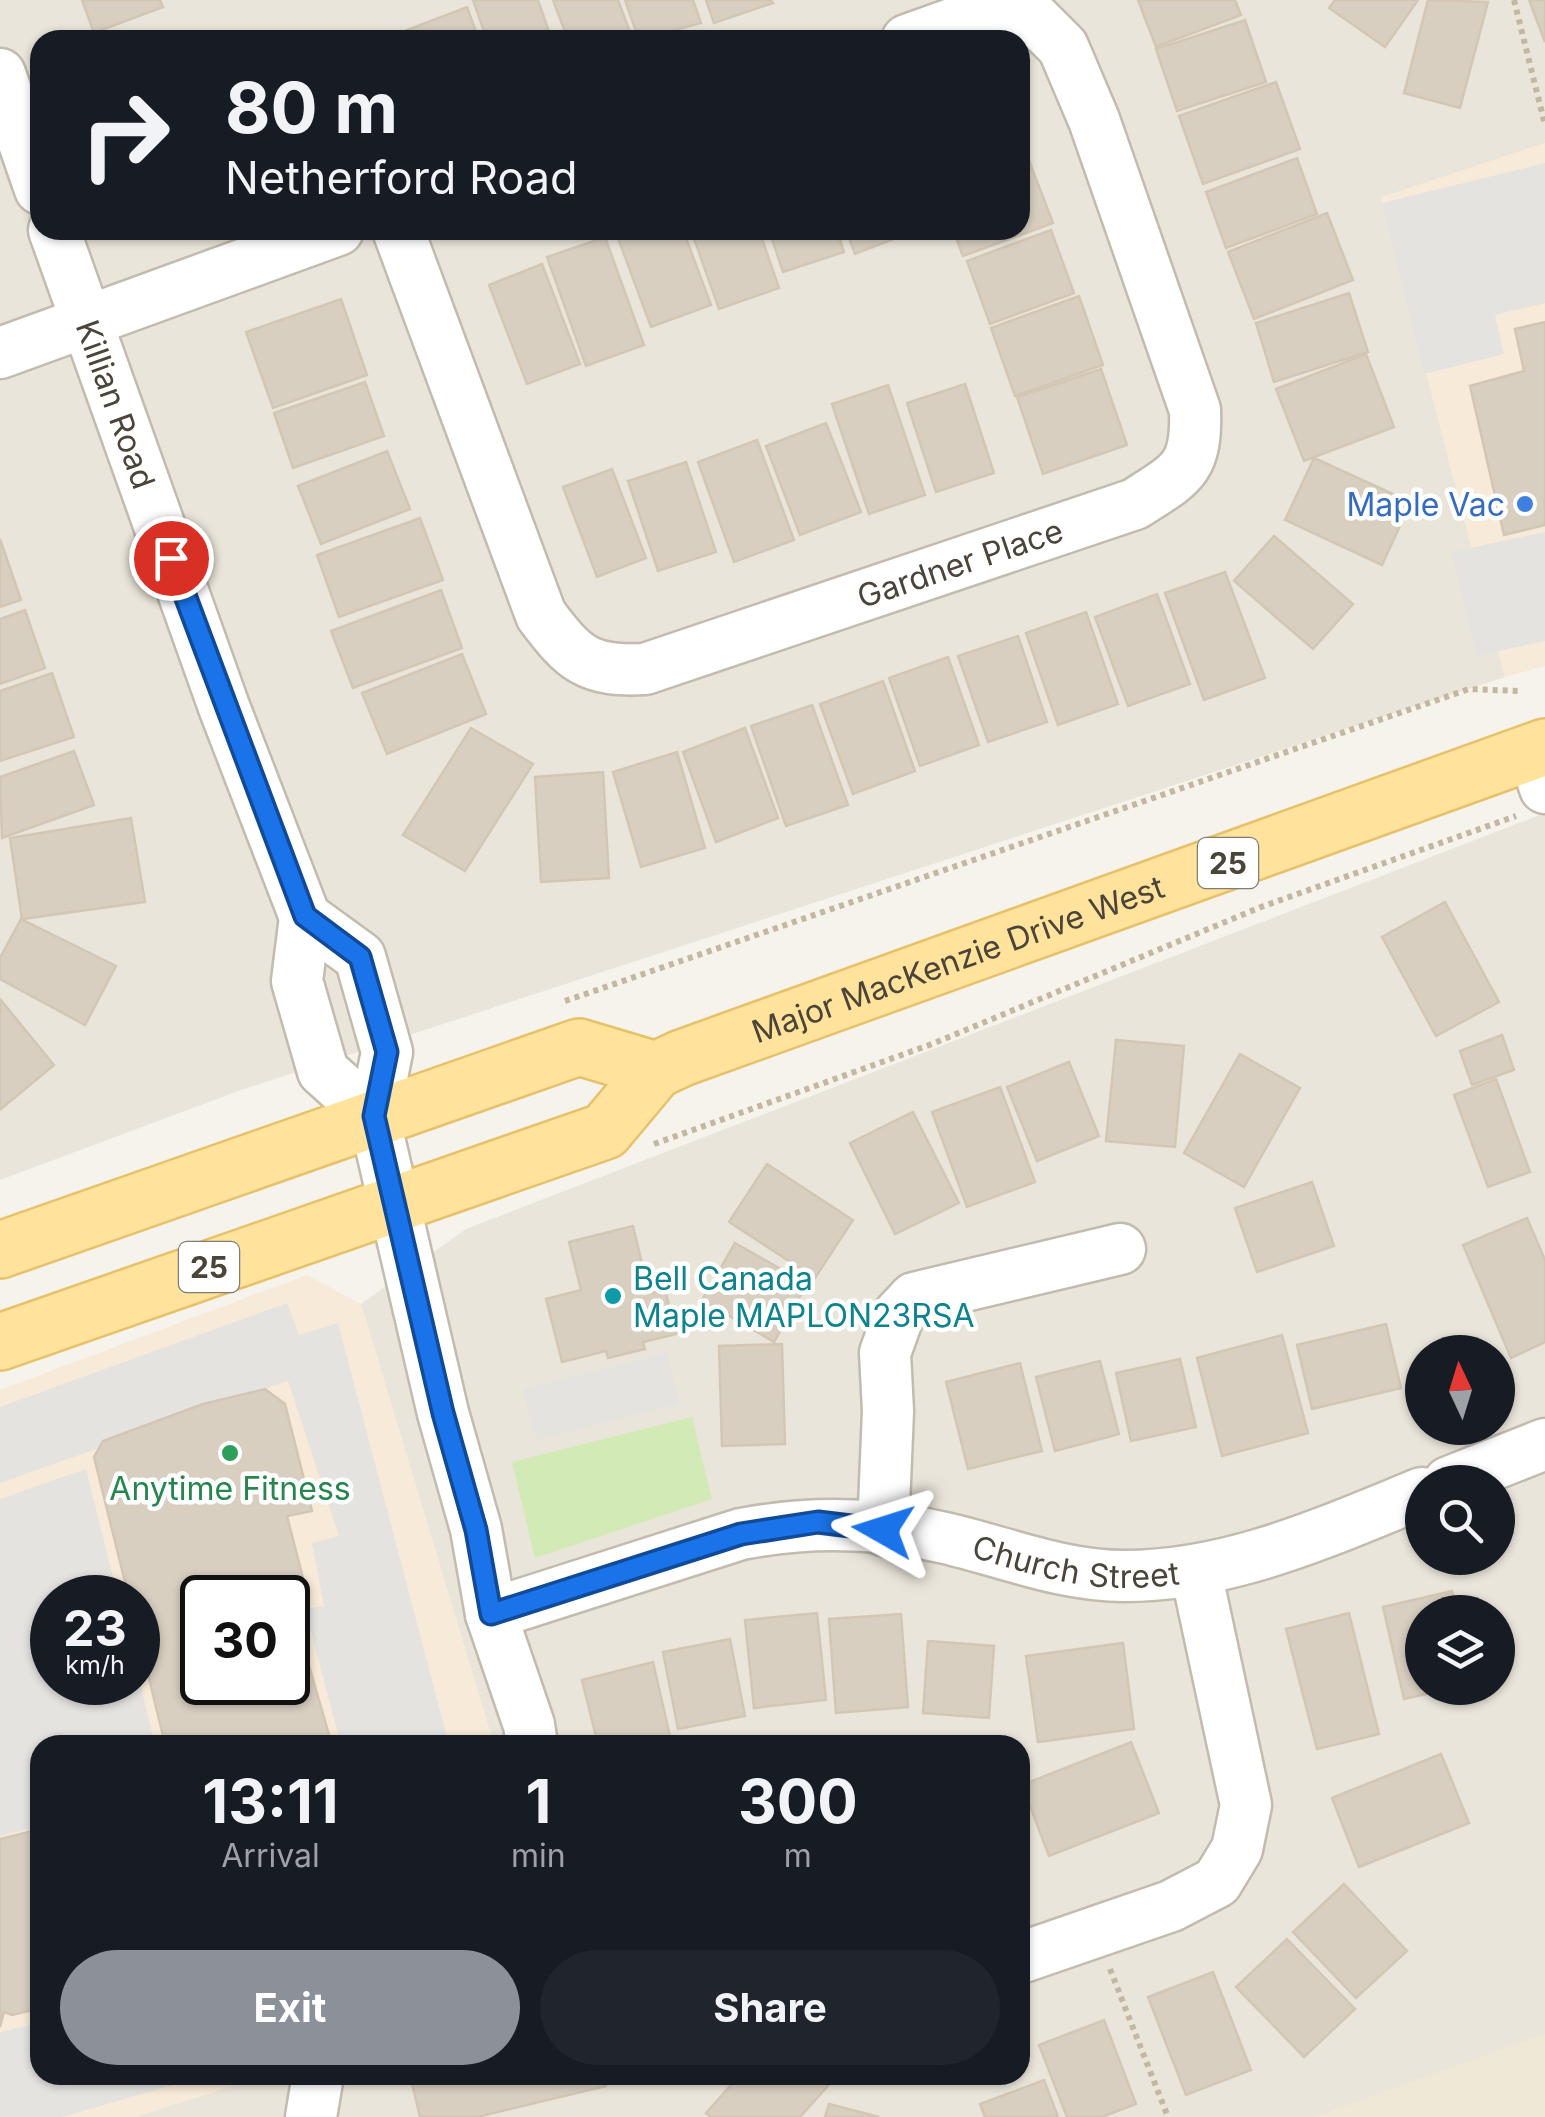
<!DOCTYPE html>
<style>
:root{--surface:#171b24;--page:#20242c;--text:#f1f3f6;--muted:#9ea1a6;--accent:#8c9099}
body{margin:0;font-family:Inter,sans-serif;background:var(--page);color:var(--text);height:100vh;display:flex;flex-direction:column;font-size:38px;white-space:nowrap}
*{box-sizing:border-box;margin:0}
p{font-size:32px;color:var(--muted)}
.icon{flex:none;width:55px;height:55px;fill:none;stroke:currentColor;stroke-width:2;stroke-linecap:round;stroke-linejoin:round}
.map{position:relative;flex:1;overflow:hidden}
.sheet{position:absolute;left:30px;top:1735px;width:1000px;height:350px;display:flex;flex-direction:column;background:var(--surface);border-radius:30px;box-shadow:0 2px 8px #0004}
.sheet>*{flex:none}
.guide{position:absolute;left:30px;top:30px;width:1000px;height:210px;border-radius:30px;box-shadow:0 2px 8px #0004;background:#171b24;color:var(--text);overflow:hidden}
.needle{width:65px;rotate:356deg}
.controls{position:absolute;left:1405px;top:1335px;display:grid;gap:20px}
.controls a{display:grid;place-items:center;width:110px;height:110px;border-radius:50%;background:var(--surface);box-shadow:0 2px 8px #0004;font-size:50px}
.speed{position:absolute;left:30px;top:1575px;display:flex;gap:20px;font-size:50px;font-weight:700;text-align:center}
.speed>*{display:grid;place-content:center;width:130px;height:130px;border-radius:50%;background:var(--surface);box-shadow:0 2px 8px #0004;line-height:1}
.speed small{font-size:25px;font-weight:400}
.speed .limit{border:5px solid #111;border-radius:15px;background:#fff;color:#111}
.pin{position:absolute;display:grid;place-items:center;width:85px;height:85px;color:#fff;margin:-42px;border:5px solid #fff;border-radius:50%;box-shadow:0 2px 10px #0007}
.me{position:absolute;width:110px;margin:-55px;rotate:276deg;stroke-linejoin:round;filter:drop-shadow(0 0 8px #0008)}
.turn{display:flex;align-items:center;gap:35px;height:210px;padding:0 30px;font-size:45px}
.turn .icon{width:130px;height:130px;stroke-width:2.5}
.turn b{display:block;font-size:70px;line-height:85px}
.eta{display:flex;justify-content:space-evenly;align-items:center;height:170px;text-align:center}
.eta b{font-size:60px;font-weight:700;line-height:70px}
.action{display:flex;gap:20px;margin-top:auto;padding:20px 30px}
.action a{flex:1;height:115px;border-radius:60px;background:var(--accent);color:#fff;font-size:40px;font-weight:700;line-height:115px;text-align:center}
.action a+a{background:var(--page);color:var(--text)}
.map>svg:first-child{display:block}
.residential{fill:#eae5da;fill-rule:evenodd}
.commercial{fill:#f7ead8;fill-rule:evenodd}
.education{fill:#efe8d6}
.green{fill:#d2eab5}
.parking{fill:#e5e3e0}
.building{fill:#d8cfc1;stroke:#d3c7b4;stroke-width:2.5;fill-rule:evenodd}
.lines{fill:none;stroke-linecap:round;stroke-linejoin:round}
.minor-casing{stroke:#c2bbae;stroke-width:55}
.major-casing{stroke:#e6c16a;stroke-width:60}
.path{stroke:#c4b79f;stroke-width:6;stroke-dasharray:5 5;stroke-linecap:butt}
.minor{stroke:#fff;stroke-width:50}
.major{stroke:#ffe39c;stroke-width:55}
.route-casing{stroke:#114b97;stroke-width:25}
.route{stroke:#1a73e8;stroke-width:18}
.shop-dot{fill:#3f7fe0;stroke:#fff;stroke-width:4}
.culture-dot{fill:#0f9aa8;stroke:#fff;stroke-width:4}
.leisure-dot{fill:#2e9e5b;stroke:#fff;stroke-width:4}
.labels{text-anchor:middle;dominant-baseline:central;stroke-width:9;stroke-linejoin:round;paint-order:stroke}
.shield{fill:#fff;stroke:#817c74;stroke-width:2.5}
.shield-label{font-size:30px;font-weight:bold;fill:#4b4439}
.street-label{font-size:32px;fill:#4b4439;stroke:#fff}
.shop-label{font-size:32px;fill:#366cbe;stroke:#fff;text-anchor:end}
.culture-label{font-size:32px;fill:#0d838f;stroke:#fff;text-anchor:start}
.leisure-label{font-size:32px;fill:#27864d;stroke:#fff}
</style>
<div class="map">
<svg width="1545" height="2117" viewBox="0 0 1545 2117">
<rect width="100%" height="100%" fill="#f6f3ec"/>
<g class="residential">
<path d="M0 0H1545V143L1381 198 1505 677 238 1091 0 1180ZM40 40H1020V230H40Z"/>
<path d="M1545 813V2117H134L267 2075H1020V1745H494L361 1304 466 1229ZM1422 1352H1498V1428H1422ZM1422 1482H1498V1558H1422ZM1422 1612H1498V1688H1422Z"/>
</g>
<g class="commercial">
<polygon points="1545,143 1545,666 1505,677 1381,197"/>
<path d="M307 1275 361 1304 494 1745H40V2075H267L134 2117H0V1390ZM52 1598H138V1682H52ZM202 1598H288V1682H202Z"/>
</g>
<polygon class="education" points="1545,2034 1545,2117 1314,2117"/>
<polygon class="green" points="692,1417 712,1499 535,1558 512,1462"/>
<g class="parking">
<polygon points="1545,163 1545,303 1495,315 1504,354 1424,374 1382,203"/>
<polygon points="1545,532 1545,641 1476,656 1452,552"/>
<polygon points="287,1303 299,1335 338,1323 449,1745 341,1745 305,1609 324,1606 312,1543 339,1536 288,1381 0,1483 0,1407"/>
<polygon points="667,1353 679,1404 536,1440 523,1389"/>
<polygon points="86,1469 118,1597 52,1598 52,1682 138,1682 138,1675 155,1745 40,1745 40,1826 0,1836 0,1499"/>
<polygon points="40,2023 40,2075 208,2075 62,2117 0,2117 0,2032"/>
</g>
<g class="building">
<polygon points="82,0 160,0 163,7 94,33"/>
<polygon points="473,0 538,0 552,40 487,40"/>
<polygon points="553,0 618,0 633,40 568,40"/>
<polygon points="625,0 693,0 701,23 639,40"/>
<polygon points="706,0 771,0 773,3 714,23"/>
<polygon points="1138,0 1235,0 1241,15 1156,47"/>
<polygon points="1335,0 1418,0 1385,47 1329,8"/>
<polygon points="1428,0 1488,2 1460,108 1404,93"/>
<polygon points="1529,0 1545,0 1545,42"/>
<polygon points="467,7 479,40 410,40 407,30"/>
<polygon points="1245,20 1266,82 1177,111 1156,49"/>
<polygon points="1276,82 1300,149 1203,184 1179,116"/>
<polygon points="1028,158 1053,223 963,256 953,230 1020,230 1020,161"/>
<polygon points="1297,158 1317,214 1226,248 1206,192"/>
<polygon points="1327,213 1353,280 1254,319 1228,252"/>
<polygon points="615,230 683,230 711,305 651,327"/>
<polygon points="691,230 759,230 779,288 719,309"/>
<polygon points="769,230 837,230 844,252 783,272"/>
<polygon points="846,230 915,230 915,231 855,254"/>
<polygon points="1051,230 1074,293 990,324 967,261"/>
<polygon points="605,237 644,345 586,366 547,257"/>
<polygon points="542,264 580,364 527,384 489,285"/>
<polygon points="1349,293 1368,352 1274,382 1256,323"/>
<polygon points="1079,296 1103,365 1015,396 991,328"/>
<polygon points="341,299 367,375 273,408 246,332"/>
<polygon points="1545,322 1545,525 1504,535 1470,386 1524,371 1515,329"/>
<polygon points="1366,354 1394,427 1304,461 1276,389"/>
<polygon points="1101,369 1127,445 1043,474 1017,397"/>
<polygon points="365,382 384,436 293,468 274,413"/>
<polygon points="965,384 994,473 936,492 907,403"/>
<polygon points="888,385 925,495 869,514 832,404"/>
<polygon points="826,423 861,512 800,535 766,446"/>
<polygon points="757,440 794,540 734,562 698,462"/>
<polygon points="387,451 410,509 321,544 298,486"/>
<polygon points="1314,458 1411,502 1382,565 1285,520"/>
<polygon points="686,462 716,552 658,571 628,481"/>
<polygon points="612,469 646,558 597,577 563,487"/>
<polygon points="420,518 443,580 339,617 317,555"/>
<polygon points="1274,536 1353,604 1313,649 1234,581"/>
<polygon points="0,539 21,600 0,607"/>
<polygon points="1225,572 1265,678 1204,700 1165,593"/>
<polygon points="441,590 462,648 353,688 331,631"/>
<polygon points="1157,594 1190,684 1128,706 1095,617"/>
<polygon points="25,610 45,668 0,684 0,619"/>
<polygon points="1086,612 1118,704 1058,725 1026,633"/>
<polygon points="1018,636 1047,722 988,742 958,656"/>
<polygon points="462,654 486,714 387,754 362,693"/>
<polygon points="948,657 979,745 920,766 889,678"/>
<polygon points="52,673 74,737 0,761 0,691"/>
<polygon points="883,681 915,771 853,794 820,704"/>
<polygon points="812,705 848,805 786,826 751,726"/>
<polygon points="471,728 533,764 465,871 403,835"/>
<polygon points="745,728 778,818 716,842 683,752"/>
<polygon points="74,751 94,805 2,838 0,777"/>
<polygon points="677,752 705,848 641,867 613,772"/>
<polygon points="603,772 609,878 541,882 535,777"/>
<polygon points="131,818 145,902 22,919 10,838"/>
<polygon points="1445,902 1499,1002 1436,1036 1382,937"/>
<polygon points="21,919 116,966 85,1025 0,979 0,958"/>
<polygon points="0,999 54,1065 1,1109 0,1109"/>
<polygon points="1502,1035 1514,1070 1472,1085 1460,1051"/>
<polygon points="1116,1040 1184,1046 1175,1147 1106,1141"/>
<polygon points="1240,1054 1300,1088 1244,1187 1184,1153"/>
<polygon points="1069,1062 1099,1136 1037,1161 1007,1087"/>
<polygon points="1496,1079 1530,1172 1488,1187 1454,1095"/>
<polygon points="1000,1087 1035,1182 967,1207 932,1112"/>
<polygon points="913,1112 959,1203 895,1234 850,1143"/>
<polygon points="767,1164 853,1220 815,1278 729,1222"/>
<polygon points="1312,1182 1334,1246 1257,1272 1235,1208"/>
<polygon points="1527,1218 1545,1260 1545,1342 1511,1358 1463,1245"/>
<polygon points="633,1226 649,1293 665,1289 676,1334 643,1342 645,1349 608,1358 606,1351 562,1362 546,1299 581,1290 569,1242"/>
<polygon points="735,1243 807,1284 774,1342 702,1300"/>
<polygon points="1386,1324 1401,1388 1312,1409 1297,1345"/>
<polygon points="1282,1335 1308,1433 1222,1456 1197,1358"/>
<polygon points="782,1344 785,1444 722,1446 719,1346"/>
<polygon points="1180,1359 1196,1427 1131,1441 1116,1373"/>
<polygon points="1100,1361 1119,1434 1055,1451 1036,1377"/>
<polygon points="1020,1363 1042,1451 968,1469 946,1382"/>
<path d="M265 1389 285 1404 312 1511 287 1516 303 1578 285 1583 332 1745H159L164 1740 138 1633V1598H129L94 1457 103 1441 203 1404ZM202 1598H288V1682H202Z"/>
<polygon points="1452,1591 1457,1612 1422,1612 1422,1688 1453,1688 1404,1699 1383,1607"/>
<polygon points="817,1613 826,1700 754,1708 745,1620"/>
<polygon points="1349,1613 1379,1734 1317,1749 1286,1629"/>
<polygon points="901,1614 908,1707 836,1713 829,1619"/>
<polygon points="730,1639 745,1716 678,1729 663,1652"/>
<polygon points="928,1641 994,1646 989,1718 923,1713"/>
<polygon points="1123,1643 1134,1729 1038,1742 1026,1656"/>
<polygon points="653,1662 672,1745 598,1745 582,1680"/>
<polygon points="1131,1742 1159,1813 1049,1856 1022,1785"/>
<polygon points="1441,1754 1469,1823 1359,1867 1332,1798"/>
<polygon points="40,1829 40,2008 12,2015 4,2012 0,2027 0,1839"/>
<polygon points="1344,1884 1407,1951 1356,1998 1293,1932"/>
<polygon points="1287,1939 1355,2009 1304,2057 1236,1987"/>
<polygon points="1213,1972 1251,2070 1186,2095 1148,1997"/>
<polygon points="1104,2020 1136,2104 1102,2117 1067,2117 1039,2045"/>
<polygon points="410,2075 603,2075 606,2086 477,2117 420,2117"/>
<polygon points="740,2075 814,2075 828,2086 800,2117 711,2117 706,2113"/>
<polygon points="1044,2080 1058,2117 985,2117 980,2104"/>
<polygon points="829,2104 879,2117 825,2117"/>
</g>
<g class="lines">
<g class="minor-casing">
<g id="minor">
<polyline points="0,74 40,189"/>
<path id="s1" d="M54 230 224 707 305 917 297 981 323 1071 374 1117"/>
<path id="s2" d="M398 230 541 615C574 659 588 672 645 669L1135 504C1182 474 1197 469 1195 410L1094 120 1063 47 1035 19 988 11 907 40"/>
<polyline points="0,353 338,230"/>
<polyline points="1533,751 1545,788"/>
<polyline points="305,917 360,957 387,1052 374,1117 443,1413 476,1529 491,1614 529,1725 532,1745"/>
<polyline points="1449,1482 1545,1444"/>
<polyline points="883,1530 888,1411 885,1353 899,1314 914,1298 1120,1249"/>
<path id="s3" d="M491 1614 741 1534C809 1521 877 1522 945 1538 1005 1552 1062 1576 1124 1576 1230 1576 1326 1532 1422 1493"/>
<polyline points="1020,1958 1171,1906 1217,1882 1237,1849 1246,1805 1196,1572"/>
<polyline points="311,2117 318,2075"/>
</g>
</g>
<g class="major-casing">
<g id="major">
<polyline points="0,1250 579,1047 656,1070"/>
<path id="s4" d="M0 1342 605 1131 656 1070 682 1058 1545 747"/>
</g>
</g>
<g class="path">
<polyline points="1514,0 1545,125"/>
<polyline points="565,1001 1469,689 1519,691"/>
<polyline points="654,1144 932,1044 1261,907 1516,816"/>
<polyline points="1110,1969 1168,2117"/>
</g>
<use href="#minor" class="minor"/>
<use href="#major" class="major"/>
</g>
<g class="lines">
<g class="route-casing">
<polyline id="route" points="171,558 305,916 360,957 387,1052 374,1116 443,1413 476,1530 491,1614 741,1534 818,1522 883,1530"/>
</g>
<use href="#route" class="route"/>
</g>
<circle class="shop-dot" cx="1525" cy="504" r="10"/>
<circle class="culture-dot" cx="613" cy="1296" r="10"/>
<circle class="leisure-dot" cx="230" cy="1453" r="10"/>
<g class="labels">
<g class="shield">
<rect x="1198" y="838" width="60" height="50" rx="8"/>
<rect x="179" y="1242" width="60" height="50" rx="8"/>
</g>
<g class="shield-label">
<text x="1228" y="863">25</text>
<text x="209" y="1267">25</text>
</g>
<g class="street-label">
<text stroke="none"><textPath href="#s1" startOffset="185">Killian Road</textPath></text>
<text stroke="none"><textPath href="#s2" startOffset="868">Gardner Place</textPath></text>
<text stroke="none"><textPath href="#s4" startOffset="1042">Major MacKenzie Drive West</textPath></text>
<text stroke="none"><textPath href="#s3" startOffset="602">Church Street</textPath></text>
</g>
<g class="shop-label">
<text x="1505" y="504">Maple Vac</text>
</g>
<g class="culture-label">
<text x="633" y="1278">Bell Canada<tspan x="633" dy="37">Maple MAPLON23RSA</tspan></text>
</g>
<g class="leisure-label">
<text x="230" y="1488">Anytime Fitness</text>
</g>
</g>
</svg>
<div class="controls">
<a><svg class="needle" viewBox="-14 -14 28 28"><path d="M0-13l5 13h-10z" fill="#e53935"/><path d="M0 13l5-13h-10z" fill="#9ea1a6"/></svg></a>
<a><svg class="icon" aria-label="search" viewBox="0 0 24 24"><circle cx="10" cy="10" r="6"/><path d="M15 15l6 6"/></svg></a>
<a><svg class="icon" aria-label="layers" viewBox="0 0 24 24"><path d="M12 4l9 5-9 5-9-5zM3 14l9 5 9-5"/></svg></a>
</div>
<div class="speed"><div>23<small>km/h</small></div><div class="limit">30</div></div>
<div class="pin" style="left:171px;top:558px;background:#d93025"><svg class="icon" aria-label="arrive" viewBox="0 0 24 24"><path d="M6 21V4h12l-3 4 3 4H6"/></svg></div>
<svg class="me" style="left:883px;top:1530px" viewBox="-20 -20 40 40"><path d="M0-17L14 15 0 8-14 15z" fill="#1a73e8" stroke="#fff" stroke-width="4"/></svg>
<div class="guide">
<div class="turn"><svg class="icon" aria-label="right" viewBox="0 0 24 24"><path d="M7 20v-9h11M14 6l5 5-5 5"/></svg><div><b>80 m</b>Netherford Road</div></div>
</div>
<section class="sheet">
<div class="eta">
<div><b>13:11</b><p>Arrival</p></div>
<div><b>1</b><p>min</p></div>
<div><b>300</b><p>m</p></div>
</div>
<div class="action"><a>Exit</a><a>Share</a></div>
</section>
</div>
